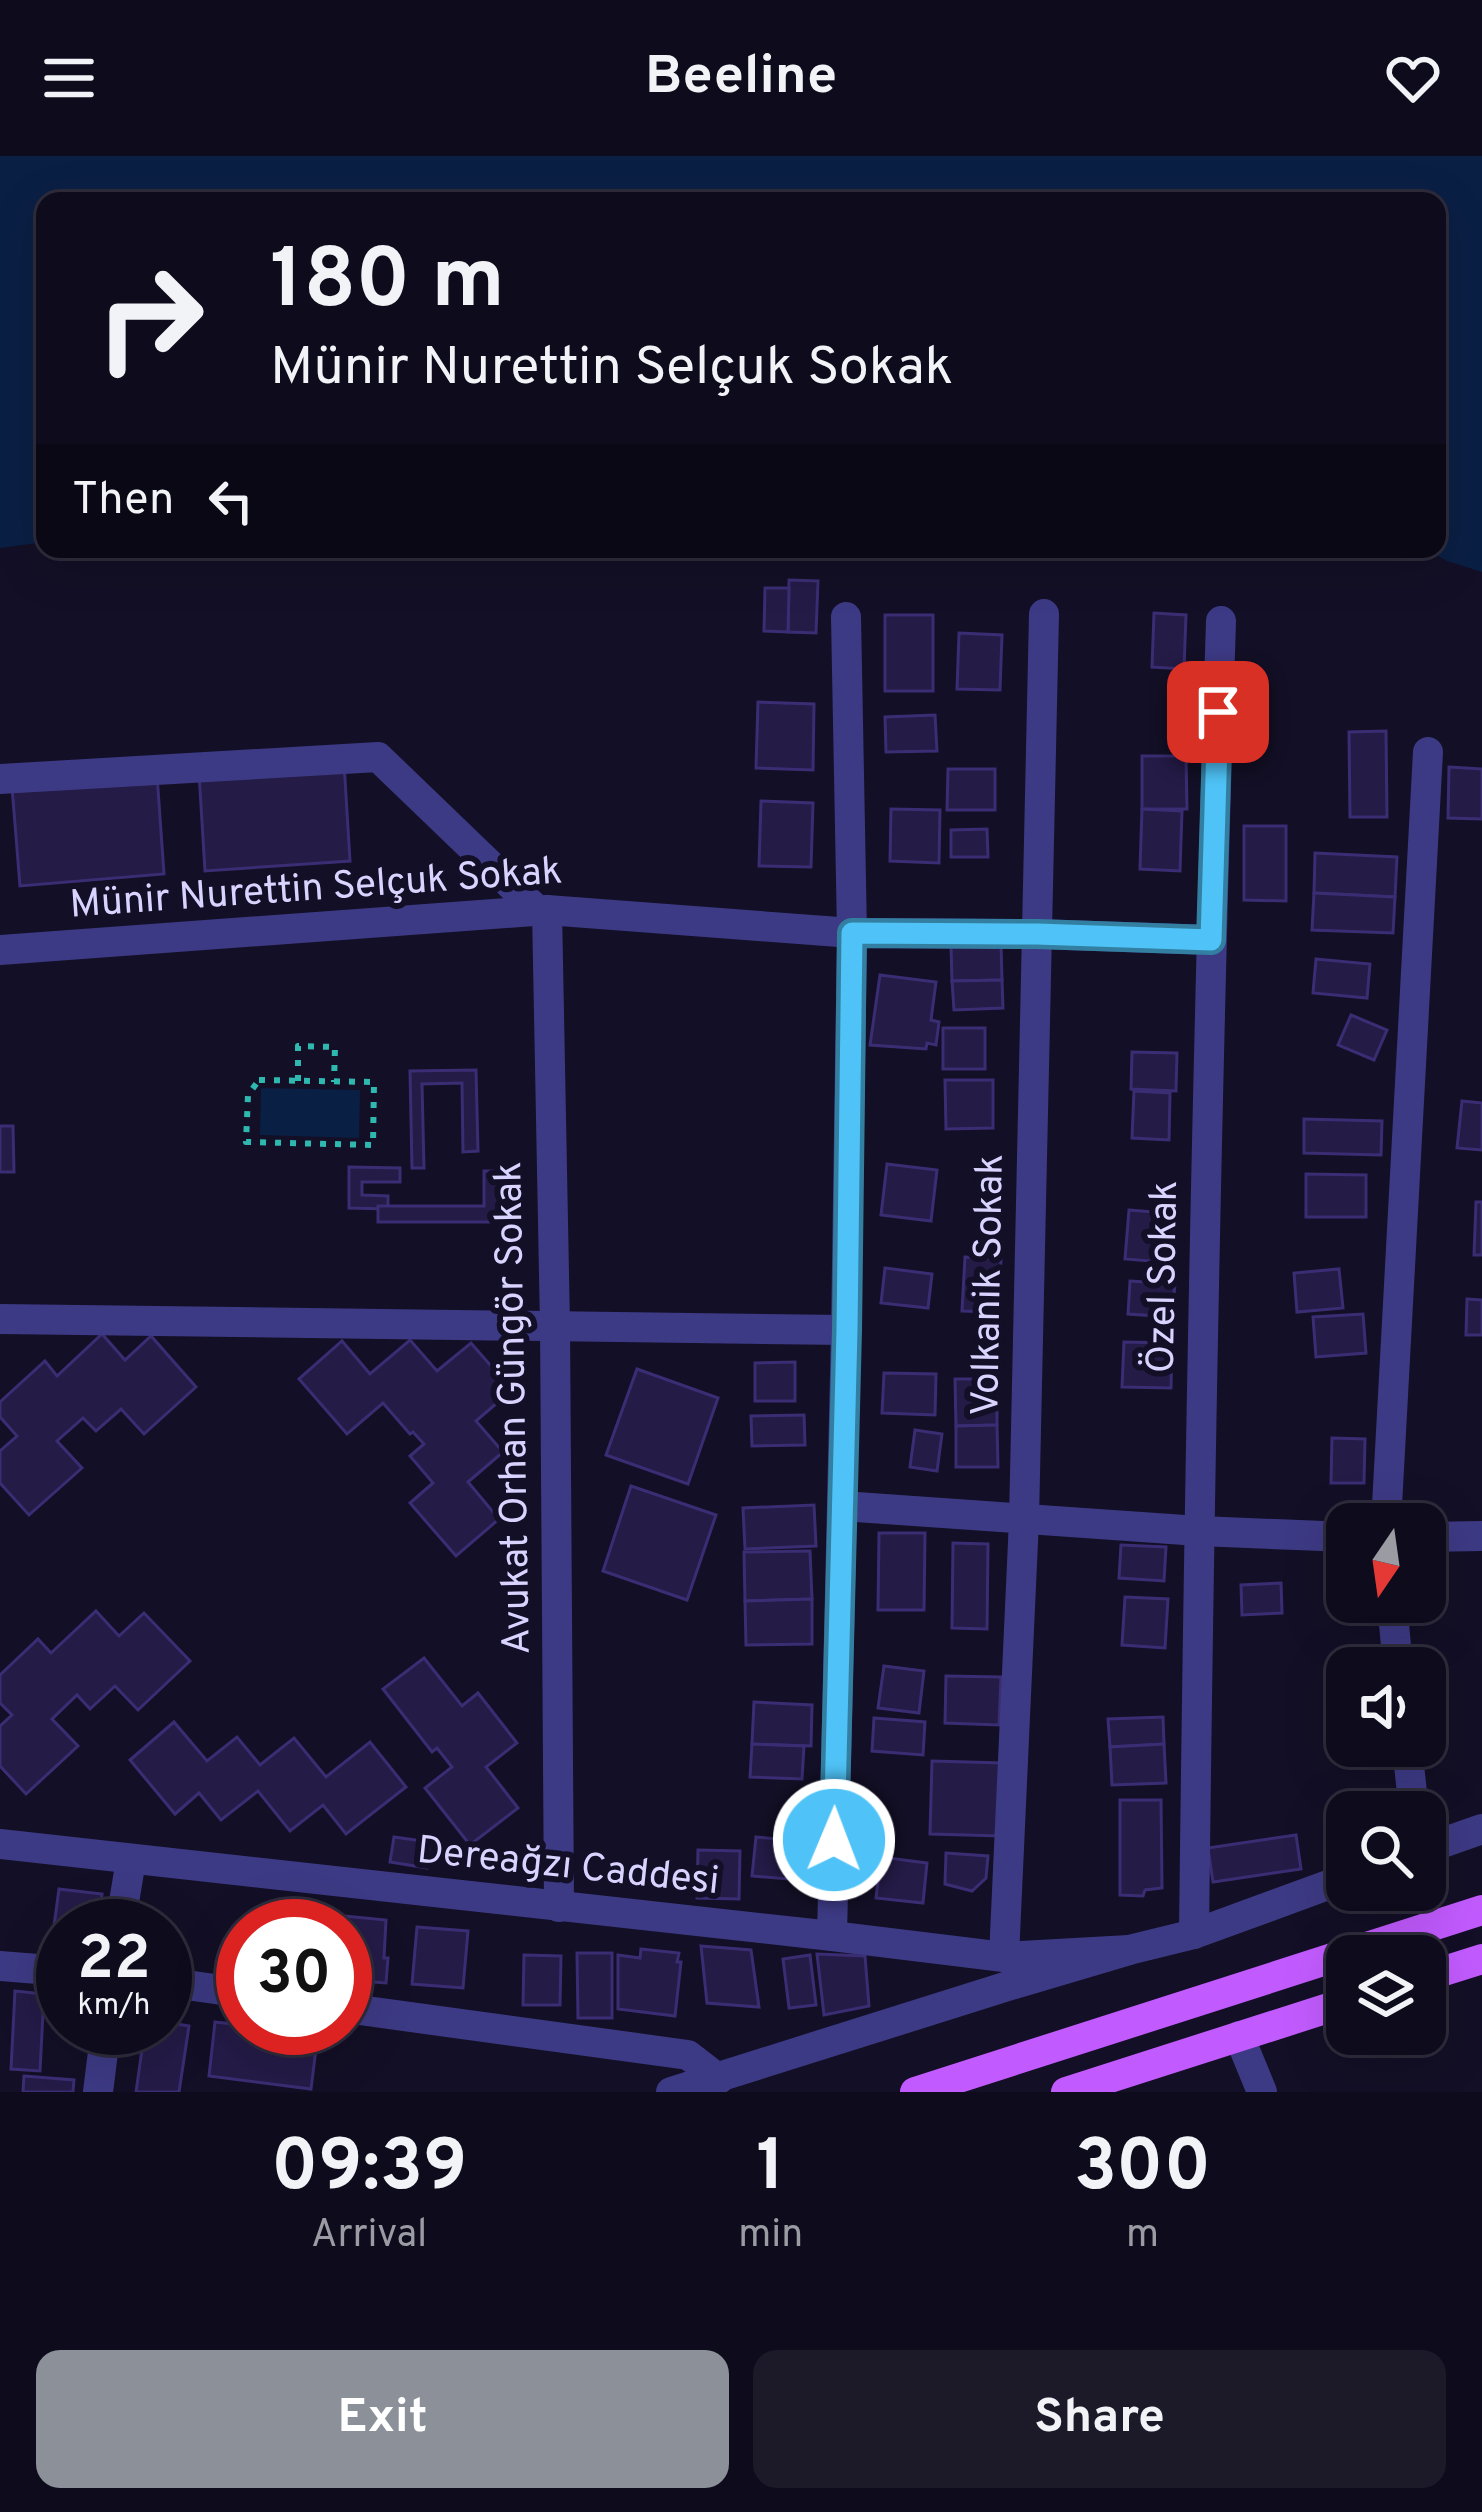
<!DOCTYPE html>
<meta charset="utf-8">
<style>
:root{--surface:#0e0b1c;--page:#1c1929;--text:#f1f3f6;--muted:#9b9ba3;--line:#2e2b3b;--accent:#8c9099}
body{margin:0;font-family:Overpass,sans-serif;background:var(--page);color:var(--text);height:100vh;display:flex;flex-direction:column;font-size:45px;white-space:nowrap}
*{box-sizing:border-box;margin:0}
p{font-size:39px;color:var(--muted)}
.icon{flex:none;width:66px;height:66px;fill:none;stroke:currentColor;stroke-width:2;stroke-linecap:round;stroke-linejoin:round}
.map{position:relative;height:1936px;overflow:hidden}
.side{display:flex;flex-direction:column;background:var(--surface);flex:1}
.side>*{flex:none}
.top-card{position:absolute;left:36px;top:36px;width:1410px;height:366px;border-radius:24px;box-shadow:0 12px 48px #0002,0 0 0 3px var(--line);background:#0e0b1c;color:var(--text);overflow:hidden}
.needle{width:78px;rotate:193deg}
.fabs{position:absolute;left:1326px;top:1347px;display:grid;gap:24px}
.fabs a{display:grid;place-items:center;width:120px;height:120px;border-radius:24px;background:var(--surface);box-shadow:0 12px 48px #0002,0 0 0 3px var(--line);font-size:60px}
.speed{position:absolute;left:36px;top:1743px;display:flex;gap:24px;font-size:60px;font-weight:700;text-align:center}
.speed>*{display:grid;place-content:center;width:156px;height:156px;border-radius:50%;background:var(--surface);box-shadow:0 12px 48px #0002,0 0 0 3px var(--line);line-height:1}
.speed small{font-size:30px;font-weight:400}
.speed .limit{border:18px solid #d22;background:#fff;color:#111}
.pin{position:absolute;display:grid;place-items:center;width:102px;height:102px;color:#fff;margin:-51px;border-radius:24px;box-shadow:0 6px 18px #0006}
.me{position:absolute;width:132px;margin:-66px;rotate:1deg;stroke-linejoin:round;filter:drop-shadow(0 0 9px #0008)}
.turn{display:flex;align-items:center;gap:42px;height:252px;padding:0 36px;font-size:54px}
.turn .icon{width:156px;height:156px;stroke-width:2.5}
.turn b{display:block;font-size:84px;line-height:102px}
.then{display:flex;align-items:center;height:114px;padding:0 36px;background:#0003;gap:24px;font-size:45px}
.eta{display:flex;justify-content:space-evenly;align-items:center;height:204px;text-align:center}
.eta b{font-size:72px;font-weight:700;line-height:84px}
.primary-button{display:flex;gap:24px;margin-top:auto;padding:24px 36px}
.primary-button a{flex:1;height:138px;border-radius:24px;background:var(--accent);color:#fff;font-size:48px;font-weight:700;line-height:138px;text-align:center}
.primary-button a+a{background:var(--page);color:var(--text)}
header{display:flex;justify-content:space-between;align-items:center;height:156px;padding:0 36px;background:var(--surface);font-size:54px;font-weight:700}
.map>svg:first-child{display:block}
.water{fill:#0a1f44}
.building{fill:#241b47;stroke:#3b2d73;stroke-width:3}
.lines{fill:none;stroke-linecap:round;stroke-linejoin:round}
.path{stroke:#2fb8b0;stroke-width:6;stroke-dasharray:6 9;stroke-linecap:butt}
.minor{stroke:#3d3a85;stroke-width:30}
.major{stroke:#c25bff;stroke-width:30}
.route-casing{stroke:#337fa1;stroke-width:30}
.route{stroke:#4fc3f7;stroke-width:21}
.labels{text-anchor:middle;dominant-baseline:central;stroke-width:12;stroke-linejoin:round;paint-order:stroke}
.street-label{font-size:39px;fill:#d9d4ff;stroke:#130f26}
</style>
<header><svg class="icon" aria-label="menu" viewBox="0 0 24 24"><path d="M4 6h16M4 12h16M4 18h16"/></svg>Beeline<svg class="icon" aria-label="heart" viewBox="0 0 24 24"><path d="M12 20l-8-8c-3-5 5-10 8-4 3-6 11-1 8 4z"/></svg></header>
<div class="map">
<svg width="1482" height="1936" viewBox="0 0 1482 1936">
<rect width="100%" height="100%" fill="#130f26"/>
<g class="water">
<polygon points="0,0 1482,0 1482,416 1447,405 1426,393 1437,393 1437,45 45,45 45,386 0,392"/>
<polygon points="261,932 360,934 359,982 260,979"/>
</g>
<g class="building">
<polygon points="789,424 818,425 816,477 788,476"/>
<polygon points="765,432 789,432 788,476 764,475"/>
<polygon points="1154,457 1186,459 1184,513 1152,511"/>
<rect x="885" y="459" width="48" height="76"/>
<polygon points="959,477 1002,479 1000,534 957,533"/>
<polygon points="758,546 814,548 813,614 756,612"/>
<polygon points="935,559 937,595 886,596 885,561"/>
<polygon points="1386,575 1387,661 1350,661 1349,576"/>
<polygon points="1142,600 1186,600 1187,653 1142,653"/>
<polygon points="344,607 350,705 205,715 199,617"/>
<polygon points="1449,611 1482,613 1482,663 1448,662"/>
<polygon points="948,613 995,613 995,654 947,654"/>
<polygon points="157,619 164,718 20,730 12,631"/>
<polygon points="761,645 813,647 811,711 759,710"/>
<polygon points="891,653 940,654 939,707 890,705"/>
<polygon points="1142,653 1182,655 1180,715 1140,713"/>
<polygon points="1244,670 1286,670 1286,745 1244,744"/>
<polygon points="987,673 988,701 951,701 951,674"/>
<polygon points="1315,697 1397,701 1395,741 1314,737"/>
<polygon points="1314,737 1395,741 1393,777 1312,774"/>
<polygon points="1001,788 1002,824 952,825 951,790"/>
<polygon points="1316,803 1370,808 1367,842 1313,837"/>
<polygon points="880,819 936,826 931,864 939,866 936,889 927,887 926,893 870,889"/>
<polygon points="1002,824 1003,852 954,854 952,825"/>
<polygon points="1351,859 1387,874 1374,904 1338,889"/>
<rect x="943" y="872" width="42" height="41"/>
<polygon points="1132,896 1177,897 1176,935 1131,933"/>
<polygon points="476,914 478,995 463,996 462,927 422,928 424,1012 412,1012 410,915"/>
<polygon points="945,924 993,924 993,972 946,973"/>
<polygon points="1134,935 1170,937 1169,984 1132,982"/>
<polygon points="1462,945 1482,947 1482,994 1457,992"/>
<polygon points="1304,963 1382,965 1381,999 1304,997"/>
<polygon points="0,970 13,970 14,1016 0,1016"/>
<polygon points="887,1008 937,1014 931,1065 881,1059"/>
<polygon points="349,1011 400,1012 400,1026 362,1026 362,1039 388,1040 388,1053 349,1052"/>
<polygon points="484,1015 499,1015 499,1066 378,1066 378,1050 484,1050"/>
<polygon points="1306,1018 1366,1019 1366,1061 1306,1061"/>
<polygon points="1476,1046 1482,1046 1482,1099 1474,1099"/>
<polygon points="1129,1054 1179,1058 1174,1107 1125,1103"/>
<polygon points="965,1101 1001,1103 999,1156 962,1155"/>
<polygon points="885,1112 932,1118 928,1152 881,1147"/>
<polygon points="1339,1113 1343,1152 1297,1156 1294,1117"/>
<polygon points="1130,1125 1175,1128 1172,1161 1128,1158"/>
<polygon points="1467,1143 1482,1144 1482,1179 1466,1179"/>
<polygon points="1363,1158 1366,1197 1316,1201 1313,1161"/>
<polygon points="102,1178 125,1204 151,1180 196,1231 144,1278 121,1253 96,1275 83,1262 57,1285 82,1312 29,1359 0,1327 0,1295 17,1280 0,1261 0,1246 45,1205 57,1220"/>
<polygon points="410,1184 437,1215 471,1187 512,1234 476,1265 503,1296 468,1326 499,1363 456,1400 410,1347 433,1327 410,1300 424,1288 413,1276 410,1278 383,1247 347,1278 299,1223 342,1185 370,1218"/>
<polygon points="1124,1186 1172,1187 1171,1232 1122,1231"/>
<polygon points="795,1206 795,1245 755,1245 755,1207"/>
<polygon points="637,1213 718,1242 688,1328 606,1299"/>
<polygon points="884,1217 936,1218 935,1259 882,1257"/>
<polygon points="955,1223 997,1223 997,1269 956,1270"/>
<polygon points="804,1259 805,1289 752,1290 751,1260"/>
<polygon points="997,1269 998,1311 956,1311 956,1270"/>
<polygon points="915,1274 942,1278 937,1315 910,1311"/>
<polygon points="1332,1282 1365,1283 1364,1327 1331,1327"/>
<polygon points="631,1330 716,1359 687,1444 603,1415"/>
<polygon points="814,1349 816,1390 745,1393 743,1352"/>
<polygon points="879,1377 925,1377 924,1454 878,1454"/>
<polygon points="953,1387 988,1388 987,1473 952,1472"/>
<polygon points="1121,1389 1166,1391 1164,1425 1119,1422"/>
<polygon points="810,1395 812,1443 745,1445 744,1396"/>
<polygon points="1281,1427 1282,1457 1242,1459 1241,1429"/>
<polygon points="1125,1441 1168,1443 1165,1492 1122,1489"/>
<polygon points="812,1443 812,1488 746,1489 745,1445"/>
<polygon points="96,1455 119,1480 144,1457 190,1505 138,1554 115,1530 90,1553 77,1539 52,1563 78,1590 26,1638 0,1610 0,1570 12,1559 0,1547 0,1519 38,1483 51,1497"/>
<polygon points="424,1502 462,1550 478,1537 517,1587 486,1611 518,1652 470,1689 425,1632 452,1611 437,1592 432,1596 383,1533"/>
<polygon points="884,1510 924,1515 919,1557 878,1552"/>
<polygon points="946,1520 1001,1521 999,1569 945,1567"/>
<polygon points="754,1546 812,1549 811,1590 752,1588"/>
<polygon points="1163,1561 1164,1588 1110,1591 1108,1563"/>
<polygon points="874,1562 925,1566 923,1599 872,1595"/>
<polygon points="174,1566 207,1605 237,1581 260,1609 294,1582 326,1621 370,1586 406,1631 346,1678 323,1649 290,1675 258,1635 221,1664 199,1637 175,1658 130,1604"/>
<polygon points="752,1588 804,1590 802,1623 750,1621"/>
<polygon points="1164,1588 1166,1627 1112,1629 1110,1591"/>
<polygon points="932,1605 1003,1607 1001,1680 930,1678"/>
<polygon points="1120,1644 1161,1644 1162,1732 1145,1734 1143,1740 1120,1739"/>
<polygon points="1296,1679 1301,1713 1213,1726 1208,1692"/>
<polygon points="394,1681 430,1686 427,1712 390,1706"/>
<polygon points="756,1681 815,1687 812,1725 752,1720"/>
<polygon points="698,1694 740,1695 739,1743 697,1742"/>
<polygon points="946,1697 988,1700 986,1722 972,1735 945,1728"/>
<polygon points="881,1701 927,1707 923,1747 876,1742"/>
<polygon points="59,1733 102,1738 98,1770 54,1770"/>
<polygon points="344,1760 386,1764 384,1802 388,1802 386,1827 345,1824"/>
<polygon points="417,1771 468,1775 463,1832 412,1828"/>
<polygon points="701,1790 751,1794 759,1851 707,1847"/>
<polygon points="641,1793 679,1797 677,1806 681,1806 675,1860 618,1853 618,1799 640,1802"/>
<polygon points="577,1797 612,1797 612,1862 578,1862"/>
<polygon points="817,1798 865,1800 869,1850 824,1859"/>
<polygon points="524,1799 561,1800 560,1849 523,1849"/>
<polygon points="810,1799 816,1849 789,1852 783,1803"/>
<polygon points="15,1835 44,1838 40,1915 11,1913"/>
<polygon points="165,1866 189,1870 179,1936 136,1936 145,1872 165,1872"/>
<polygon points="215,1866 243,1869 243,1872 318,1877 311,1933 209,1920"/>
<polygon points="24,1920 74,1924 73,1936 23,1936"/>
</g>
<g class="lines">
<g class="path">
<polygon points="259,924 374,926 373,989 246,986 248,939"/>
<polyline points="298,925 298,890 335,891 334,926"/>
</g>
<g class="minor">
<polyline points="0,623 378,601 537,754"/>
<polyline points="547,754 555,1170 559,1751"/>
<polyline points="0,794 547,754 852,777 1037,778 1211,784"/>
<polyline points="0,1163 846,1174"/>
<polyline points="842,1350 1199,1375 1347,1381"/>
<polyline points="1386,1368 1428,596"/>
<polyline points="1425,1381 1482,1380"/>
<polyline points="1392,1446 1398,1512"/>
<polyline points="1407,1590 1414,1656"/>
<polyline points="0,1688 832,1780 1004,1801 1129,1794"/>
<polyline points="1425,1693 1482,1673"/>
<polyline points="120,1770 131,1704"/>
<path d="M1194 1778C1199 1340 1207 902 1221 465"/>
<polyline points="832,1780 846,1174 852,777 846,461"/>
<polyline points="1004,1801 1024,1364 1044,458"/>
<polyline points="0,1810 63,1815"/>
<polyline points="165,1826 243,1837"/>
<polyline points="345,1852 688,1899 719,1923"/>
<polyline points="1239,1880 1262,1936"/>
<polyline points="98,1936 106,1872"/>
<polyline points="671,1936 1011,1829 1129,1794 1194,1778 1347,1722"/>
</g>
<g class="major">
<polyline points="1425,1821 1482,1803"/>
<polyline points="915,1936 1482,1754"/>
<polyline points="1066,1936 1347,1846"/>
</g>
</g>
<g class="lines">
<g class="route-casing">
<polyline id="route" points="834,1684 847,1174 852,777 1037,778 1211,784 1218,556"/>
</g>
<use href="#route" class="route"/>
</g>
<g class="labels">
<g class="street-label">
<text transform="translate(316 734) rotate(-4)">Münir Nurettin Selçuk Sokak</text>
<text transform="translate(1165 1121) rotate(-89)">Özel Sokak</text>
<text transform="translate(990 1129) rotate(-89)">Volkanik Sokak</text>
<text transform="translate(515 1252) rotate(-91)">Avukat Orhan Güngör Sokak</text>
<text transform="translate(568 1712) rotate(6)">Dereağzı Caddesi</text>
</g>
</g>
</svg>
<div class="fabs">
<a><svg class="needle" viewBox="-14 -14 28 28"><path d="M0-13l5 13h-10z" fill="#e53935"/><path d="M0 13l5-13h-10z" fill="#9b9ba3"/></svg></a>
<a><svg class="icon" aria-label="sound" viewBox="0 0 24 24"><path d="M4 9h4l5-4v14l-5-4H4zM17 9q2 3 0 6"/></svg></a>
<a><svg class="icon" aria-label="search" viewBox="0 0 24 24"><circle cx="10" cy="10" r="6"/><path d="M15 15l6 6"/></svg></a>
<a><svg class="icon" aria-label="layers" viewBox="0 0 24 24"><path d="M12 4l9 5-9 5-9-5zM3 14l9 5 9-5"/></svg></a>
</div>
<div class="speed"><div>22<small>km/h</small></div><div class="limit">30</div></div>
<div class="pin" style="left:1218px;top:556px;background:#d93025"><svg class="icon" aria-label="arrive" viewBox="0 0 24 24"><path d="M6 21V4h12l-3 4 3 4H6"/></svg></div>
<svg class="me" style="left:834px;top:1684px" viewBox="-20 -20 40 40"><circle r="17" fill="#4fc3f7" stroke="#fff" stroke-width="3"/><path d="M0-11L8 9 0 5-8 9z" fill="#fff"/></svg>
<div class="top-card">
<div class="turn"><svg class="icon" aria-label="right" viewBox="0 0 24 24"><path d="M7 20v-9h11M14 6l5 5-5 5"/></svg><div><b>180 m</b>Münir Nurettin Selçuk Sokak</div></div>
<div class="then">Then<svg class="icon" aria-label="left" viewBox="0 0 24 24"><path d="M17 20v-9H6M10 6l-5 5 5 5"/></svg></div>
</div>
</div>
<section class="side">
<div class="eta">
<div><b>09:39</b><p>Arrival</p></div>
<div><b>1</b><p>min</p></div>
<div><b>300</b><p>m</p></div>
</div>
<div class="primary-button"><a>Exit</a><a>Share</a></div>
</section>
